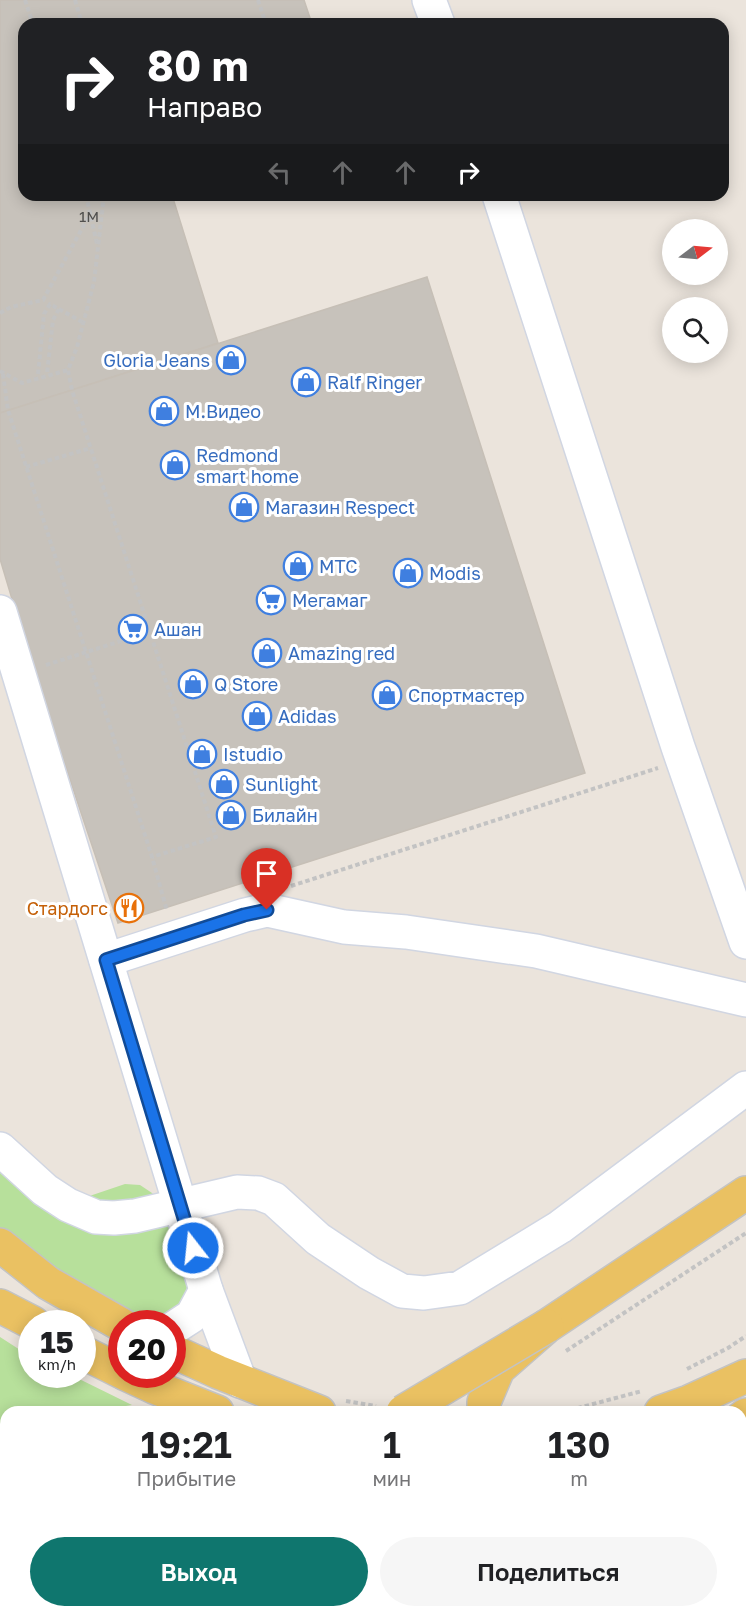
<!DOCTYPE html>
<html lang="ru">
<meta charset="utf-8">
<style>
:root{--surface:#fff;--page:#f6f6f6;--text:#202124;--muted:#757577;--accent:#0f766e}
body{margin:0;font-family:"Golos Text",sans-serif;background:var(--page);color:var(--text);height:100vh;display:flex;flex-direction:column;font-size:22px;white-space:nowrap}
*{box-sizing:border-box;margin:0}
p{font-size:20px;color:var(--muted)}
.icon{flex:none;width:33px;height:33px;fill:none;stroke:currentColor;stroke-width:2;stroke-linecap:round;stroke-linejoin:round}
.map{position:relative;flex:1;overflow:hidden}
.drawer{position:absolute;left:0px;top:1406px;width:747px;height:212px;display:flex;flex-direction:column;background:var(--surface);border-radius:18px 18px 0 0;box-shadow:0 3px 15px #0003}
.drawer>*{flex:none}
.top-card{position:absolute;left:18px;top:18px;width:711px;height:183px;border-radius:18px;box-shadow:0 3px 15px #0003;background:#202124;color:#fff;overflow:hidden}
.needle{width:39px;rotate:74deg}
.tools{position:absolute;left:662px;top:219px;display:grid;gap:12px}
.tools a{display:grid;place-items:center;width:66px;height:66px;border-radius:50%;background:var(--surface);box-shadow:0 3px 15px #0003;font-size:30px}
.speed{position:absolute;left:18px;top:1310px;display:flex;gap:12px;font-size:30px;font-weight:700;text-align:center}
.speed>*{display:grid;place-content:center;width:78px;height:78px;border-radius:50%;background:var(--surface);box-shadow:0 3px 15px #0003;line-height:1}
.speed small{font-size:15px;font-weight:400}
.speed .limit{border:9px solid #d22;background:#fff;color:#111}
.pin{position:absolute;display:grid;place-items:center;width:51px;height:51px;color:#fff;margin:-62px -26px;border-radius:50% 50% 50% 0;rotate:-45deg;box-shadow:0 0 6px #0007}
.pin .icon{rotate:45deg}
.me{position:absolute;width:66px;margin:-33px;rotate:344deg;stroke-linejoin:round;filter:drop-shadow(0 0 4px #0008)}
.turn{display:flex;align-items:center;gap:21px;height:126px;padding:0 30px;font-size:27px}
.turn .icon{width:78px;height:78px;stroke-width:2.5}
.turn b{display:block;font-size:42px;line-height:51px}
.lanes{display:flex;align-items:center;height:57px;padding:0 30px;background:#0003;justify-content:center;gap:30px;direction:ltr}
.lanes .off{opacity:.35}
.eta{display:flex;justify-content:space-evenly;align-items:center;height:102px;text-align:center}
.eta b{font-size:36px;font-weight:600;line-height:42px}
.button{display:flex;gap:12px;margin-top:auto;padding:12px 30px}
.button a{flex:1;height:69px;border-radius:36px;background:var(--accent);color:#fff;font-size:24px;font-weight:600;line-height:69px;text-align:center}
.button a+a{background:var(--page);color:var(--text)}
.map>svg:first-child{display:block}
.green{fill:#b7e09b}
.building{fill:#c7c2bb;stroke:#c6bfb6;stroke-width:1.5}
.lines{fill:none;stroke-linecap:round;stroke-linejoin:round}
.minor-casing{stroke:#d1d6e2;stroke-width:36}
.major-casing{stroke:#c3c3c3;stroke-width:36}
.path{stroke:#c3c3c3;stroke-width:4;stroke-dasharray:4.5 3;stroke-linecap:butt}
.minor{stroke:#fff;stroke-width:33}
.major{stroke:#eac162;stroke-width:33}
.major-bridge-casing{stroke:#c3c3c3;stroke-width:36;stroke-linecap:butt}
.major-bridge{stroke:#eac162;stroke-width:33}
.route-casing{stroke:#114b97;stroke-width:15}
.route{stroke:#1a73e8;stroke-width:10}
.labels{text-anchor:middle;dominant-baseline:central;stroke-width:6;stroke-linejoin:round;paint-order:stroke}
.number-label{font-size:15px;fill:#51504e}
.shop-label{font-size:18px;fill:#366cbe;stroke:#fff;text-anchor:start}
.food-label{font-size:18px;fill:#c56008;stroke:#fff;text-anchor:end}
</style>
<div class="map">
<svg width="746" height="1616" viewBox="0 0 746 1616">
<rect width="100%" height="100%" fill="#ebe4dc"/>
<g class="green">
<polygon points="0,1162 51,1209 125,1184 140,1185 152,1193 162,1204 188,1289 178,1312 144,1323 77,1293 0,1236"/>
<polygon points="0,1337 31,1357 32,1374 69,1374 132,1405 95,1411 6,1412 6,1447 0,1452"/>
<polygon points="6,1528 6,1611 394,1611 387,1616 0,1616 0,1536"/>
</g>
<g class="building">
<polygon points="0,0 304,0 312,24 24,24 24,195 172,195 218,343 0,413"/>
<polygon points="427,277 585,773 118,923 33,669 0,559 0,413"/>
</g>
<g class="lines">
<g class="minor-casing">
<g id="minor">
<polyline points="429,0 438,24"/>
<polyline points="499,195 678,747 746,942"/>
<polyline points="0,612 206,1290 240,1381"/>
<polyline points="106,960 245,915 267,910 344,927 406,932 536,951 746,1000"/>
<polyline points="0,1149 45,1190 68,1205 96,1217 114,1218 135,1216 237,1192 258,1193 274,1199 318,1239 369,1273 402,1291 424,1293 460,1288 560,1227 746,1088"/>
<polyline points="172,1329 192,1316 206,1290"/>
</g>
</g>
<g class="major-casing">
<g id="major">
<polyline points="0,1245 48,1283 122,1325"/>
<polyline points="0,1306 33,1323"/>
<polyline points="172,1351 218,1372 319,1412"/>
<polyline points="82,1352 122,1372"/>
<polyline points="126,1374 154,1387 217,1412"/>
<polyline points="484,1412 484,1402 498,1369 547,1326 746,1193"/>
<polyline points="661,1412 689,1402 746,1376"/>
<polyline points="741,1419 746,1415"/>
<polyline points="0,1495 6,1487"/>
<polyline points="741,1519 746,1517"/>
<polyline points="741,1597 746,1599"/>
<polyline points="702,1611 715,1616"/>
<polyline points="412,1616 419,1611"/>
<polyline points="468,1616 475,1611"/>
<polyline points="669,1616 671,1611"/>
</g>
</g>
<g class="path">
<polyline points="25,0 33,24"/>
<polyline points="75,0 82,24"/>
<polyline points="258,0 266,24"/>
<polyline points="86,195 97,244"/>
<polyline points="104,195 94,282 77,347 68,370 72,390 216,837 152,857"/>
<polyline points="59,309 84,323"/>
<polyline points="0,313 11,307 43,300 91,212"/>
<polyline points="0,371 22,383 68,370"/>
<polyline points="3,374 8,410 152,857 167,911"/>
<polyline points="38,374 44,314 50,304 59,309 53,320 47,374"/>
<polyline points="26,467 91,448"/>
<polyline points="46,665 149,632"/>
<polyline points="291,886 658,768"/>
<polyline points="566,1351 746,1233"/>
<polyline points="687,1369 728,1348 746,1336"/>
<polyline points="346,1401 376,1406"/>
<polyline points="563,1412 642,1391"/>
</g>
<use href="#minor" class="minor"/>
<use href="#major" class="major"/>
<g class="major-bridge-casing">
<polyline id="major-bridge" points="403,1412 547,1326"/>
</g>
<use href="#major-bridge" class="major-bridge"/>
</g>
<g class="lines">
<g class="route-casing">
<polyline id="route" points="193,1248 106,960 244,915 267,910"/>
</g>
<use href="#route" class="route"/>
</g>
<defs>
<g id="shop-ring" transform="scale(1.5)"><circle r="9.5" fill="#fff" stroke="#3f7fe0" stroke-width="1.5"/><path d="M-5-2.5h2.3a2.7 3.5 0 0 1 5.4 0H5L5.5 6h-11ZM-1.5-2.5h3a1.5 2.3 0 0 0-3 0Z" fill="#3f7fe0"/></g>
<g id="supermarket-ring" transform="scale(1.5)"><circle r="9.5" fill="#fff" stroke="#3f7fe0" stroke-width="1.5"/><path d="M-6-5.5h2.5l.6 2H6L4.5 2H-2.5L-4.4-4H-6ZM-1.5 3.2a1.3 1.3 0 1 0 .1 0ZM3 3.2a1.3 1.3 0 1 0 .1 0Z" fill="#3f7fe0"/></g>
<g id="restaurant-ring" transform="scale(1.5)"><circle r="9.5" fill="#fff" stroke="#e8710a" stroke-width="1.5"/><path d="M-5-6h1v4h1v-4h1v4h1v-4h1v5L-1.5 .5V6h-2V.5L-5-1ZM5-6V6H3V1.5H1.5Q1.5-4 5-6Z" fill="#e8710a"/></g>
</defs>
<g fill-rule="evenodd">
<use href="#shop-ring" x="231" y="360"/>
<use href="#shop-ring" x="306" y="382"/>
<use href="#shop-ring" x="164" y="411"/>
<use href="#shop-ring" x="175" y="465"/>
<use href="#shop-ring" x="244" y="507"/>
<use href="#shop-ring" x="298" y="566"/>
<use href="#shop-ring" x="408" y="573"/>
<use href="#supermarket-ring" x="271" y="600"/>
<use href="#supermarket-ring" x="133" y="629"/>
<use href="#shop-ring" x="267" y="653"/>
<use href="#shop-ring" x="193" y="684"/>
<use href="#shop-ring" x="387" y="695"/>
<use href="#shop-ring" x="257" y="716"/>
<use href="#shop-ring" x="202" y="754"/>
<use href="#shop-ring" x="224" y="784"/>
<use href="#shop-ring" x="231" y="815"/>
<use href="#restaurant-ring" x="129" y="908"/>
</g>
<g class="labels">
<g class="number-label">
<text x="89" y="216">1М</text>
</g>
<g class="shop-label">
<text x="210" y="360" text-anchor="end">Gloria Jeans</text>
<text x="327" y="382">Ralf Ringer</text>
<text x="185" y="411">М.Видео</text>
<text x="196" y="455">Redmond<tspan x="196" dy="21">smart home</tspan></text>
<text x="265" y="507">Магазин Respect</text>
<text x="319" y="566">МТС</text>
<text x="429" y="573">Modis</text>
<text x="292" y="600">Мегамаг</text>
<text x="154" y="629">Ашан</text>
<text x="288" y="653">Amazing red</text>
<text x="214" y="684">Q Store</text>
<text x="408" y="695">Спортмастер</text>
<text x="278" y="716">Adidas</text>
<text x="223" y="754">Istudio</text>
<text x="245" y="784">Sunlight</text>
<text x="252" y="815">Билайн</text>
</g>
<g class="food-label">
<text x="108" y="908">Стардогс</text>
</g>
</g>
</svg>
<div class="tools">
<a><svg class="needle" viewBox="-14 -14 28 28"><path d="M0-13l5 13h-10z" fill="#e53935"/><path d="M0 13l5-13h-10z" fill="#757577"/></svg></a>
<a><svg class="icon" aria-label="search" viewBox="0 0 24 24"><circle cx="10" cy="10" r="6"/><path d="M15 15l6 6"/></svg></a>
</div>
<div class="speed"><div>15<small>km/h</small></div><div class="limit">20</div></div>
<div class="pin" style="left:267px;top:910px;background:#d93025"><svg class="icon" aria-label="arrive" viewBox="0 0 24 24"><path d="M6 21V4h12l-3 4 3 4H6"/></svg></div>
<svg class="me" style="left:193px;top:1248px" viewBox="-20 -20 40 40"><circle r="17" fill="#1a73e8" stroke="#fff" stroke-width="3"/><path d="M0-11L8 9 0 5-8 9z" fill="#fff"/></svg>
<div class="top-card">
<div class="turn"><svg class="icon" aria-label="right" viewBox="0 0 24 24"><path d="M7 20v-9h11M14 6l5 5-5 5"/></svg><div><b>80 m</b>Направо</div></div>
<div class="lanes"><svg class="icon off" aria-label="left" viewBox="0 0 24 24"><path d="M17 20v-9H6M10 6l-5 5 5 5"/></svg><svg class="icon off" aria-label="ahead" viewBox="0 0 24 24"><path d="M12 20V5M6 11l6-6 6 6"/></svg><svg class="icon off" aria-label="ahead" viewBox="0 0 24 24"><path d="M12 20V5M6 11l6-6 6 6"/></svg><svg class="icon" aria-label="right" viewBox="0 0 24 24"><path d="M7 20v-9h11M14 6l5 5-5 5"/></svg></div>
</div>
<section class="drawer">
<div class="eta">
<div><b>19:21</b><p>Прибытие</p></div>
<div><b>1</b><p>мин</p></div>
<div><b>130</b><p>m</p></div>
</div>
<div class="button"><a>Выход</a><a>Поделиться</a></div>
</section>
</div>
